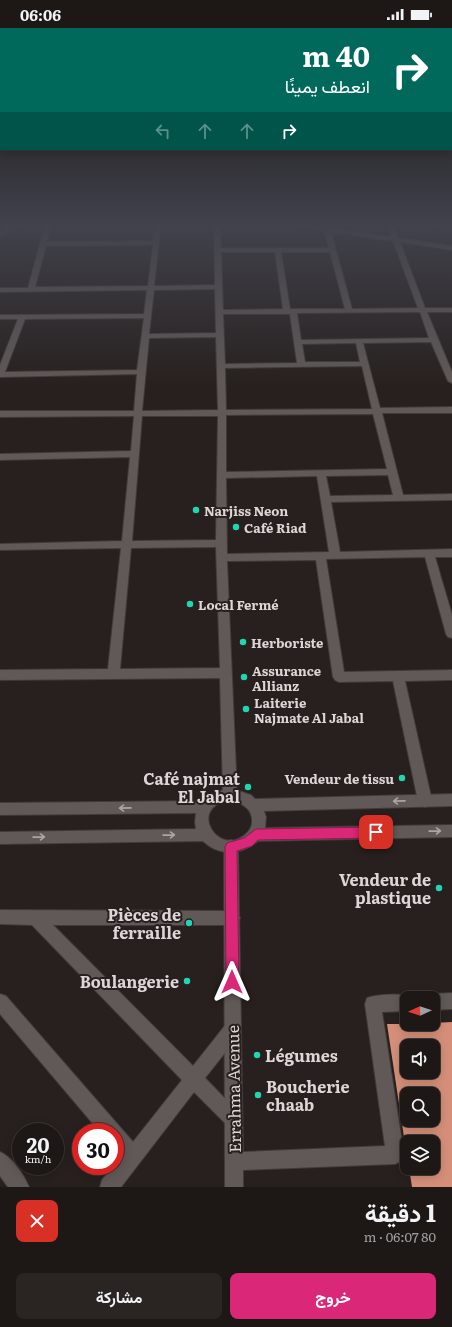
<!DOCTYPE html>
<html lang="ar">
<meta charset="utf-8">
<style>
:root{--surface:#1d1816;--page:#2a2523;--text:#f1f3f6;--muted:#a0a0a1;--line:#3b3735;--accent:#db2777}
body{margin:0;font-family:Literata,Vazirmatn,serif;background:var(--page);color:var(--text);direction:rtl;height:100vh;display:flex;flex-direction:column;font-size:15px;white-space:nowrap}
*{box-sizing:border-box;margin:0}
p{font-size:13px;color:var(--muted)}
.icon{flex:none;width:22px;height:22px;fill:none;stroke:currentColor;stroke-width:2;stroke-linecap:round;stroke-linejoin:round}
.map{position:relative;height:1159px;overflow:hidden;direction:ltr}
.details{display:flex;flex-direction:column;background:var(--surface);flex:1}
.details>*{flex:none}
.guide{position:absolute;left:0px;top:0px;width:452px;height:122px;box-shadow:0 2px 10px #0003,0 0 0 1px var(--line);direction:rtl;background:#00695c;color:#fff;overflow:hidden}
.needle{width:26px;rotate:267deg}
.tools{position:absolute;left:400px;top:963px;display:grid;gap:8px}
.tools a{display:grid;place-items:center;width:40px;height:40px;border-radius:8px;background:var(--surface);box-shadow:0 2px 10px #0003,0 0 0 1px var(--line);font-size:20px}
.speed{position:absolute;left:12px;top:1095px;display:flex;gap:8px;font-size:20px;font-weight:700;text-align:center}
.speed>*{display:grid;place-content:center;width:52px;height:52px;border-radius:50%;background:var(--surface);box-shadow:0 2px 10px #0003,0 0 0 1px var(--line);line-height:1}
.speed small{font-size:10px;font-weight:400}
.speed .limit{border:6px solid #d22;background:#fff;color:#111}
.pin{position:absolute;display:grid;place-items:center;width:34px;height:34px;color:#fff;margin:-17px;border-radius:8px;box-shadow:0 2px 6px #0006}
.me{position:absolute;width:44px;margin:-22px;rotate:0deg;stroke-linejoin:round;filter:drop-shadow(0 0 3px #0008)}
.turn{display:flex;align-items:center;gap:14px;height:84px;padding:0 16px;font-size:18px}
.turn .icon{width:52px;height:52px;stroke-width:2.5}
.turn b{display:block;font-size:28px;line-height:34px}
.lanes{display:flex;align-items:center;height:38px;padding:0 16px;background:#0003;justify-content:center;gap:20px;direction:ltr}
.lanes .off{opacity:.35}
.round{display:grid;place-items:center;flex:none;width:42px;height:42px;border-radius:8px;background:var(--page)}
.head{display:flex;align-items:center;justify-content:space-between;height:68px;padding:0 16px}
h1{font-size:24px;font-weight:700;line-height:30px}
.cta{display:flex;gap:8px;margin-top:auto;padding:8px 16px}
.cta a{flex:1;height:46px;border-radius:8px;background:var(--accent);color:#fff;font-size:16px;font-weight:700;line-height:46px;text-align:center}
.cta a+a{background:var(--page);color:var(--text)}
.status{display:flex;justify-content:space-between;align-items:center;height:28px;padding:0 20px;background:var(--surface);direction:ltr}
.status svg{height:11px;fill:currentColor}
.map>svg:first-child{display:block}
.building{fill:#d58f79;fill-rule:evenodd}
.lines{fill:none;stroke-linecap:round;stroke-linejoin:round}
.pedestrian-casing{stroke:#403b39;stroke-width:2}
.minor-casing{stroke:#403b39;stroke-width:2}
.tertiary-casing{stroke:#403b39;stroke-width:2}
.pedestrian{fill:#615957;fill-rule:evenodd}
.minor{fill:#615957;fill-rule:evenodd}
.tertiary{fill:#615957;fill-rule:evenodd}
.oneway{stroke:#aba5a3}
.route{fill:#db2777;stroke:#8e194d}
.poi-dot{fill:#20d5b0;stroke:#27201e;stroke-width:1.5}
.labels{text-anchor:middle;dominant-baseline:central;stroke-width:4;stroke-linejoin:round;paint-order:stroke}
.poi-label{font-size:13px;font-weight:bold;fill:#dcd7d6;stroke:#27201e;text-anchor:start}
.near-poi-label{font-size:16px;font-weight:bold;fill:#dcd7d6;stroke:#27201e;text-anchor:end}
.near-street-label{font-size:16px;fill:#dcd7d6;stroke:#27201e}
</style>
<div class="status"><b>06:06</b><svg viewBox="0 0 49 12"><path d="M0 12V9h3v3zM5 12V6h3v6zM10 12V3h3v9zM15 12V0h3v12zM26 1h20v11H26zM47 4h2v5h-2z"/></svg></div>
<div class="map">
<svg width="452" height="1159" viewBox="0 0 452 1159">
<rect width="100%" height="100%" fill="#27201e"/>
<path class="building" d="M452 994V1159H412L409 1140H433V1114H407V1129L387 996H433V995ZM407 1018H433V1044H407ZM407 1066H433V1092H407Z"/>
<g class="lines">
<g class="pedestrian-casing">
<g id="pedestrian">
<polygon points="0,882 232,883 237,885 240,890 237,895 232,897 53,897 193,1038 227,995 233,993 239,995 241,1001 239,1007 205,1050 239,1085 242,1091 239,1097 233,1100 227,1097 194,1064 121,1159 100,1159 102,1152 121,1129 115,1121 115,1104 100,1104 0,986 0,966 6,968 133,1114 182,1052 32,897 0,896"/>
<path d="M0 1124C12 1129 24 1147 29 1159H8L0 1148Z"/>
</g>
</g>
<g class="minor-casing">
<g id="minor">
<polygon points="15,197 23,197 0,208 0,204"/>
<path d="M45 197H51L47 214 153 213 155 197H161L154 258 215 257 214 197H220L221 220H329L324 203 293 197H309L392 209 387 197H393L398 210 452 218V222L400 214 425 280H452V284H427L452 344V355L448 353 431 314 363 315 380 380 452 379V385H382L403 467 452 466V472L331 474 340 524 452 521V529H435L452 587V610L448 609 446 606 425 529 326 531 344 644 452 642V652L405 653 432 773 430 777 425 779 420 777 418 773 393 653 339 654 335 652 333 649 316 532 227 533 237 766 235 770 230 772 225 770 223 766 220 650 0 652V642L108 641 121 520 0 522V516L122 513 130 429 0 432V426L131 423 134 388 0 389V383H134L137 346 0 349V337L18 291H0V287L144 286 147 262 0 264V260H28ZM331 204 393 213 418 280 352 281ZM153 217 148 258 35 259 46 218ZM221 224H275L283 281 223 282ZM281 224H330L345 281H290ZM215 261 216 305 149 306 154 262ZM420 284 429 310 301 312 297 285ZM223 286H290L297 335 225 336ZM144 290 137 342 5 344 25 291ZM216 309 218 382 142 383 149 310ZM356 315 360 334H305L302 316ZM362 338 372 381 226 382 225 340ZM373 386 387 441 226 444V387ZM142 388H218L216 512 132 513ZM388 447 393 467 330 468 326 448ZM317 448 329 524 227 526 226 450ZM216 519 220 640 120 641 131 520Z"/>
<polygon points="438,197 452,199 452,203 439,198"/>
<path d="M231 812 236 814 238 819 243 1124 385 1118 365 976 367 970C377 966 405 965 413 970H407V983L382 984 404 1127 401 1133 395 1136 243 1142V1159H225L224 819 226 814Z"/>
<polygon points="452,965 452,981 433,982 433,970 427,970 433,966"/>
</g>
</g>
<g class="tertiary-casing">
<path id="tertiary" d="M230 760 251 767 255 771 452 766V778L264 783 266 789 265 800 452 797V809L258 813C241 827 220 829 203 813L0 816V804L196 801 195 794 196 785 0 787V775L202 773 213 765ZM230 772C241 775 253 780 252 794 252 798 250 802 247 805 220 832 185 779 230 772Z"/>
</g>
<use href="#pedestrian" class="pedestrian"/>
<use href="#minor" class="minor"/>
<use href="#tertiary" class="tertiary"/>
</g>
<defs><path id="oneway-shaft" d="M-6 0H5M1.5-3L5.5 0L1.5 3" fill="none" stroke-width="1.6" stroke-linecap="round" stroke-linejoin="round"/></defs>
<g class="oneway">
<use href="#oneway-shaft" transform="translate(399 773) rotate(179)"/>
<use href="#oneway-shaft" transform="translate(125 780) rotate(179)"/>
<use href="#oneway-shaft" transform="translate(435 803) rotate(-1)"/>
<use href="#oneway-shaft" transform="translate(169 807) rotate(-1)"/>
<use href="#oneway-shaft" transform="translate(39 809) rotate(-1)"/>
</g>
<linearGradient id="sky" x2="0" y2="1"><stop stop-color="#151210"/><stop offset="0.55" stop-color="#41424c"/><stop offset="1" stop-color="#41424c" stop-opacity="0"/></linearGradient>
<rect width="452" height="359" fill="url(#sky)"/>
<polygon class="route" points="376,799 380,800 382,804 380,808 376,810 258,812 252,818 237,823 239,954 237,958 232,960 228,958 226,954 225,819 227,815 244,810 256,801"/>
<g class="poi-dot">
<circle cx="196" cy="482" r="4"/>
<circle cx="236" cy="499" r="4"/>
<circle cx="190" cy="576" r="4"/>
<circle cx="243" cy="614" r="4"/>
<circle cx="244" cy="649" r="4"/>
<circle cx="246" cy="681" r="4"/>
<circle cx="402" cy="750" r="4"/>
<circle cx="248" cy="759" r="4"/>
<circle cx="439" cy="860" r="4"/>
<circle cx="189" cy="895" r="4"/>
<circle cx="187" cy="953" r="4"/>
<circle cx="257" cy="1027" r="4"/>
<circle cx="258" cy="1067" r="4"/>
</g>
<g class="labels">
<g class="poi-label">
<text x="204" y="482">Narjiss Neon</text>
<text x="244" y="499">Café Riad</text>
<text x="198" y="576">Local Fermé</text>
<text x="251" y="614">Herboriste</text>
<text x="252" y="642">Assurance<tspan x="252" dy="15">Allianz</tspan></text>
<text x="254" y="674">Laiterie<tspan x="254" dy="15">Najmate Al Jabal</tspan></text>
<text x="394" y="750" text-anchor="end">Vendeur de tissu</text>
</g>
<g class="near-poi-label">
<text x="240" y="750">Café najmat<tspan x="240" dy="18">El Jabal</tspan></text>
<text x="431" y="851">Vendeur de<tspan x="431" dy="18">plastique</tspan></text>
<text x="181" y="886">Pièces de<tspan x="181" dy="18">ferraille</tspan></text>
<text x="179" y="953">Boulangerie</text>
<text x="265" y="1027" text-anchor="start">Légumes</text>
<text x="266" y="1058" text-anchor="start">Boucherie<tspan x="266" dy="18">chaab</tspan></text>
</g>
<g class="near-street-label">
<text transform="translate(233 1061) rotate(-91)">Errahma Avenue</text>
</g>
</g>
</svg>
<div class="tools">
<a><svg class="needle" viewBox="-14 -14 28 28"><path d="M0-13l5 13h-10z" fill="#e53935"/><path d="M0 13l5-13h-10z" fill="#a0a0a1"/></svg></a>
<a><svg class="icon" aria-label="sound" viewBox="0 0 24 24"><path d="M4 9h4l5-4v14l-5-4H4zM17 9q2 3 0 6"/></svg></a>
<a><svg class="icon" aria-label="search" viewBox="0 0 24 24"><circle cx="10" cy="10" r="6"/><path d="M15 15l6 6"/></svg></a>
<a><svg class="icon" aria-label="layers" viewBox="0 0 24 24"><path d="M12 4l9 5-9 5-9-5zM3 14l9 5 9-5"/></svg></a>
</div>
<div class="speed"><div>20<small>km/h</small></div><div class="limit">30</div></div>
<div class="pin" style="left:376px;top:804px;background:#d93025"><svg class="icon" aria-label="arrive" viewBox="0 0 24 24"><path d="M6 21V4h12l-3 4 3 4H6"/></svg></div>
<svg class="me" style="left:232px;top:954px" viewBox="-20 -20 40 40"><path d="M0-17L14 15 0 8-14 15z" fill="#db2777" stroke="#fff" stroke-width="4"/></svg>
<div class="guide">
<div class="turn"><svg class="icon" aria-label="right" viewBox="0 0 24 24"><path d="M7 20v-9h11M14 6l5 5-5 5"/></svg><div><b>40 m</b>انعطف يمينًا</div></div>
<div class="lanes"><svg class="icon off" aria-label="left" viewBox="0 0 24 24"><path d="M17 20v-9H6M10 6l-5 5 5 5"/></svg><svg class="icon off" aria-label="ahead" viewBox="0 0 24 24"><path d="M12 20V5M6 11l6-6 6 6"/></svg><svg class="icon off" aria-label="ahead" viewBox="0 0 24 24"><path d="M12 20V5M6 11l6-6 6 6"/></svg><svg class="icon" aria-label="right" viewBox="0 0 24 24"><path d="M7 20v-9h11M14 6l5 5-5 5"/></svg></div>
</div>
</div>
<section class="details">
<div class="head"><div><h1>1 دقيقة</h1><p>80 m · 06:07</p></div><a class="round" style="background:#d93025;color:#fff"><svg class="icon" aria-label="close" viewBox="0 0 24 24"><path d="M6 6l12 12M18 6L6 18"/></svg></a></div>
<div class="cta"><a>خروج</a><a>مشاركة</a></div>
</section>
